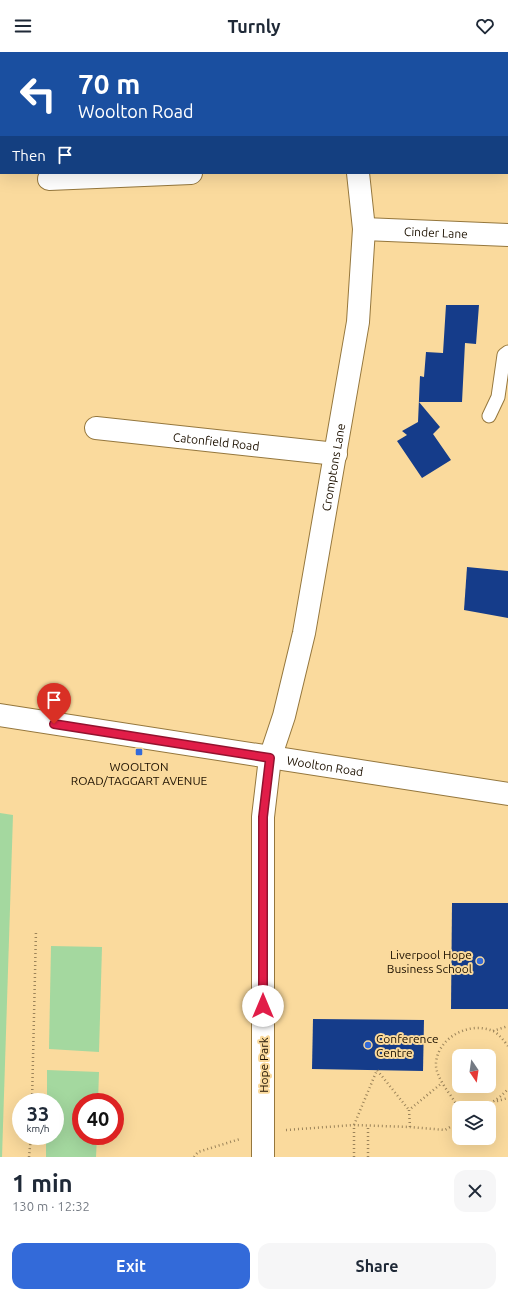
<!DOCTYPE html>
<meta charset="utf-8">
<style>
:root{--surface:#fff;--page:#f6f6f7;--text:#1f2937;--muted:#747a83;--accent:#336ad9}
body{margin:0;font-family:Ubuntu,sans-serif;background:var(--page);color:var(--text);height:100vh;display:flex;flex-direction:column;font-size:15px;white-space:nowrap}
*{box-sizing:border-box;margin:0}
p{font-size:13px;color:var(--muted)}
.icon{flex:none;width:22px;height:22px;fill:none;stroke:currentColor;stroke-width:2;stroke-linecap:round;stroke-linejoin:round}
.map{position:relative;height:1105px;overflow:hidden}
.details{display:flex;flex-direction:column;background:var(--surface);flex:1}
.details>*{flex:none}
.top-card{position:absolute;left:0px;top:0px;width:508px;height:122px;box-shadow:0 4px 16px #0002;background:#1a4fa0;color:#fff;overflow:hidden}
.needle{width:26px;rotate:167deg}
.fabs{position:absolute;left:452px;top:997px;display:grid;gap:8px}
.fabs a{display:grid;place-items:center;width:44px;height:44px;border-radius:8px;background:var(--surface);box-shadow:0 4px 16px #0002;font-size:20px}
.speed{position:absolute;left:12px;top:1041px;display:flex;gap:8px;font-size:20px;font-weight:700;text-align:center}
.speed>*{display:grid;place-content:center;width:52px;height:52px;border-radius:50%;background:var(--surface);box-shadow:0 4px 16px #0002;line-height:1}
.speed small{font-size:10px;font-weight:400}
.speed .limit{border:6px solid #d22;background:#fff;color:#111}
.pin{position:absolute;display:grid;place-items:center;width:34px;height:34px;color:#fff;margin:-41px -17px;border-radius:50% 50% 50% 0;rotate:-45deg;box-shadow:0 0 4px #0007}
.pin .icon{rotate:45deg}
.me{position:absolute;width:44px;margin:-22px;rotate:0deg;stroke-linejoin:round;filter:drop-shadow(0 0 3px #0008)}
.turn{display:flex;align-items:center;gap:14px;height:84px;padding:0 12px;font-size:18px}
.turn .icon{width:52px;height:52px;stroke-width:2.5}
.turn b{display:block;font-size:28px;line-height:34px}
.then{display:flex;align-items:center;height:38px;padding:0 12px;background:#0003;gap:8px;font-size:15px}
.round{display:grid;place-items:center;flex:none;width:42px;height:42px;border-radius:12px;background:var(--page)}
.headline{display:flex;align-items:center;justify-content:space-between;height:68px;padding:0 12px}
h1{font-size:24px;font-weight:700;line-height:30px}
.primary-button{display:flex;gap:8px;margin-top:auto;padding:8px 12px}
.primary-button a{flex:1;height:46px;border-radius:12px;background:var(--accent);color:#fff;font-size:16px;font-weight:700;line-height:46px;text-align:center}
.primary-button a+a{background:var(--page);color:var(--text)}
header{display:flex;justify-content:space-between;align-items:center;height:52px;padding:0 12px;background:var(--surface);font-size:18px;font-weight:700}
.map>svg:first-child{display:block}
.green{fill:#a4d89f}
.building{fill:#153c8a}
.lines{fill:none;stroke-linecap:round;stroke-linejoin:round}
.service-casing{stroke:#95773d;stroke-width:15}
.minor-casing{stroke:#95773d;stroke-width:24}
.tertiary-casing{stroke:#95773d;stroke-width:24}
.path{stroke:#9b8359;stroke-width:2.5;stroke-dasharray:1 3;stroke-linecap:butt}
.service{stroke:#fff;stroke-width:13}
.minor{stroke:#fff;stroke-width:22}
.tertiary{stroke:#fff;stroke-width:22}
.route-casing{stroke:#92132f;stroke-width:10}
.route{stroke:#e11d48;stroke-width:7}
.poi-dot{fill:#336ad9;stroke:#fada9d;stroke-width:1.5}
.labels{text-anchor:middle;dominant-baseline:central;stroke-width:4;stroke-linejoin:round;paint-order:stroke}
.street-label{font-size:12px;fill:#1d1100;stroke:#fada9d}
.poi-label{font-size:12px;fill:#1d1100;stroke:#fada9d}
</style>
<header><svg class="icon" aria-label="menu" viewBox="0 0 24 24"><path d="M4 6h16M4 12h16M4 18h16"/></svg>Turnly<svg class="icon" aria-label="heart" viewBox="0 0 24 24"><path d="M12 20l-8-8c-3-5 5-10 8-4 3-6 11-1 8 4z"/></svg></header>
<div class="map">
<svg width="508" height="1105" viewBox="0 0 508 1105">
<rect width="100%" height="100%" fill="#fada9d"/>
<g class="green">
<polygon points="0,761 13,763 2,1105 0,1105"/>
<polygon points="51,894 102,895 99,1000 49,997"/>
<polygon points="47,1018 99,1020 98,1050 81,1050 81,1084 97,1084 96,1105 46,1105 46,1084 55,1084 55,1050 47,1050"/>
</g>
<g class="building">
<polygon points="446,253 479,253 476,292 465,291 462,350 419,350 440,375 433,382 451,408 422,426 397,389 407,383 402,379 418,370 420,324 424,325 426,300 443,301"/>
<polygon points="467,515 508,519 508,566 464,558"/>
<polygon points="452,851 508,851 508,957 451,957"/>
<polygon points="313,967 424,968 423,1019 312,1017"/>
</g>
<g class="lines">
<g class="service-casing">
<polyline id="service" points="489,364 498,345 504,303 508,300"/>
</g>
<g class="minor-casing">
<g id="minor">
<polyline points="349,0 349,1"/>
<polyline points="49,127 191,121"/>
<path id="s1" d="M364 177 508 183"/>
<path id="s2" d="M96 376 336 402"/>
<path id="s3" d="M270 706 284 664 304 581 358 270 364 177 358 121"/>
</g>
</g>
<g class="tertiary-casing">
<g id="tertiary">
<path id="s4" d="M0 663 508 742"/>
<polyline points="263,1105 263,765 270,706"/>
</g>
</g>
<g class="path">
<polyline points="493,979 508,974"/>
<path d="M508 994C505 990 498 981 493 979 470 969 438 985 436 1011 435 1024 448 1039 455 1050 477 1056 491 1056 508 1037"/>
<polyline points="497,1049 508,1046"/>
<polyline points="32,1050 36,878"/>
<polyline points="484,1056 492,1051"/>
<polyline points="410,1075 409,1058 442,1031"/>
<polyline points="286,1078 354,1073 410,1075 445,1078 459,1070"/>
<polyline points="29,1105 31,1084"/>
<polyline points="194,1105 198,1100 240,1087"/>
<polyline points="354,1105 354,1073 377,1018 409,1058"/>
<polyline points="368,1105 368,1074"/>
</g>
<use href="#service" class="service"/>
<use href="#minor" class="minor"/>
<use href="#tertiary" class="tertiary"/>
</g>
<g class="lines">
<g class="route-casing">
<polyline id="route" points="54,672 270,706 263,765 263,954"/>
</g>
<use href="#route" class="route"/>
</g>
<g class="poi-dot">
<rect x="135" y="696" width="8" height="8" rx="2"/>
<circle cx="480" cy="909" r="4"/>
<circle cx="368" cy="993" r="4"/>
</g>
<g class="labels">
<g class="street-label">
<text stroke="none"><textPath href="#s1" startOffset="72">Cinder Lane</textPath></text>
<text stroke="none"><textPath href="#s2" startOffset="121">Catonfield Road</textPath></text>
<text stroke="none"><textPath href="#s3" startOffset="298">Cromptons Lane</textPath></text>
<text stroke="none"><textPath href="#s4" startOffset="329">Woolton Road</textPath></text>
<text transform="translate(263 1013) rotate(-90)">Hope Park</text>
</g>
<g class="poi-label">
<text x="139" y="714">WOOLTON<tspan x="139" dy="14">ROAD/TAGGART AVENUE</tspan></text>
<text x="472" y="902" text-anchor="end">Liverpool Hope<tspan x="472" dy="14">Business School</tspan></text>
<text x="376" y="986" text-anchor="start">Conference<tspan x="376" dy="14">Centre</tspan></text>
</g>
</g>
</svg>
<div class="fabs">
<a><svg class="needle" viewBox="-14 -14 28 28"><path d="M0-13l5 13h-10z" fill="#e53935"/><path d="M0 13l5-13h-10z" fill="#747a83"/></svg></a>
<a><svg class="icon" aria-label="layers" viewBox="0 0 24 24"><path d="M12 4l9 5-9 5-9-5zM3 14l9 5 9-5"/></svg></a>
</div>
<div class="speed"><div>33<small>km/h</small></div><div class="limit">40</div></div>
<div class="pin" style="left:54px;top:672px;background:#d93025"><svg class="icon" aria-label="arrive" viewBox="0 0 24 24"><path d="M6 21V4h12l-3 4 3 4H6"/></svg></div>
<svg class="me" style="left:263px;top:954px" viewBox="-20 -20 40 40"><circle r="19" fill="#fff"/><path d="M0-13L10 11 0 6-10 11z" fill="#e11d48"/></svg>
<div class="top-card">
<div class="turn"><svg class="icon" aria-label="left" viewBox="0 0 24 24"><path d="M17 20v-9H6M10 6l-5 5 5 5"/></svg><div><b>70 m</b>Woolton Road</div></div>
<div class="then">Then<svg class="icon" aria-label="arrive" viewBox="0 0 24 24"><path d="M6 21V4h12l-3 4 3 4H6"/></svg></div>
</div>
</div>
<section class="details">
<div class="headline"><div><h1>1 min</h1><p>130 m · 12:32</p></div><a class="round"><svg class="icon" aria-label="close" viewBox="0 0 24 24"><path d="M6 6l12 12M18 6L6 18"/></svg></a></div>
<div class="primary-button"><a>Exit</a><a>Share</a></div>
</section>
